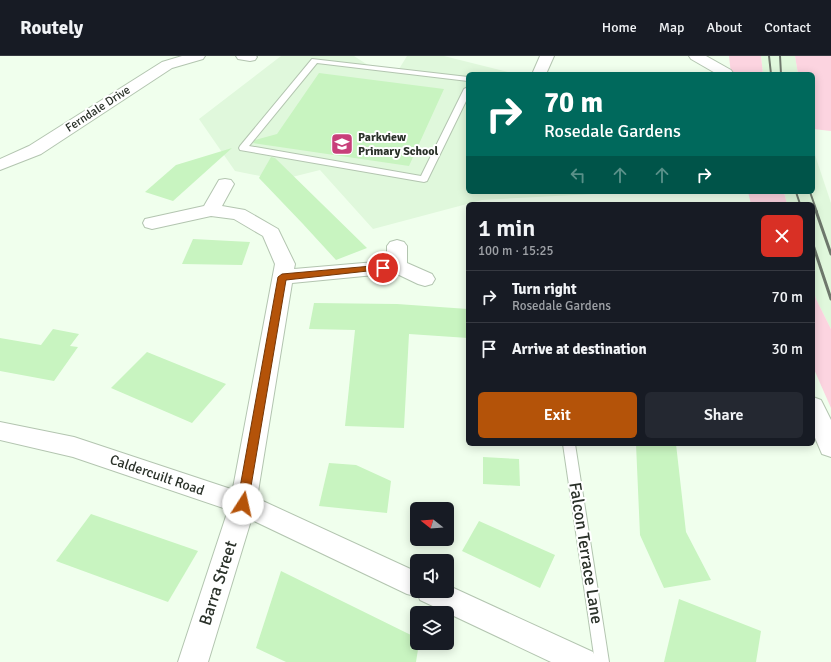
<!DOCTYPE html>
<meta charset="utf-8">
<style>
:root{--surface:#171b24;--page:#242831;--text:#f1f3f6;--muted:#9ea1a6;--line:#363941;--accent:#b45309}
body{margin:0;font-family:Signika,sans-serif;background:var(--page);color:var(--text);height:100vh;display:flex;flex-direction:column;font-size:15px;white-space:nowrap}
*{box-sizing:border-box;margin:0}
p{font-size:13px;color:var(--muted)}
.icon{flex:none;width:22px;height:22px;fill:none;stroke:currentColor;stroke-width:2;stroke-linecap:round;stroke-linejoin:round}
.map{position:relative;flex:1;overflow:hidden}
.details{position:absolute;left:466px;top:146px;width:349px;height:244px;display:flex;flex-direction:column;background:var(--surface);border-radius:6px;box-shadow:0 2px 10px #0003}
.details>*{flex:none}
.banner{position:absolute;left:466px;top:16px;width:349px;height:122px;border-radius:6px;box-shadow:0 2px 10px #0003;background:#00695c;color:#fff;overflow:hidden}
.needle{width:26px;rotate:287deg}
.buttons{position:absolute;left:410px;top:446px;display:grid;gap:8px}
.buttons a{display:grid;place-items:center;width:44px;height:44px;border-radius:6px;background:var(--surface);box-shadow:0 2px 10px #0003;font-size:20px}
.pin{position:absolute;display:grid;place-items:center;width:34px;height:34px;color:#fff;margin:-17px;border:2px solid #fff;border-radius:50%;box-shadow:0 1px 4px #0007}
.me{position:absolute;width:44px;margin:-22px;rotate:10deg;stroke-linejoin:round;filter:drop-shadow(0 0 3px #0008)}
.turn{display:flex;align-items:center;gap:14px;height:84px;padding:0 12px;font-size:18px}
.turn .icon{width:52px;height:52px;stroke-width:2.5}
.turn b{display:block;font-size:28px;line-height:34px}
.lanes{display:flex;align-items:center;height:38px;padding:0 12px;background:#0003;justify-content:center;gap:20px;direction:ltr}
.lanes .off{opacity:.35}
.round{display:grid;place-items:center;flex:none;width:42px;height:42px;border-radius:6px;background:var(--page)}
.overview{display:flex;align-items:center;justify-content:space-between;height:68px;padding:0 12px}
h1{font-size:24px;font-weight:600;line-height:30px}
.action{display:flex;gap:8px;margin-top:auto;padding:8px 12px}
.action a{flex:1;height:46px;border-radius:6px;background:var(--accent);color:#fff;font-size:16px;font-weight:600;line-height:46px;text-align:center}
.action a+a{background:var(--page);color:var(--text)}
ul{padding:0;list-style:none}
li{display:flex;align-items:center;gap:12px;height:52px;padding:0 12px;border-top:1px solid var(--line)}
li div{flex:1}
li b{display:block;font-size:15px}
li em{font-style:normal}
header{display:flex;align-items:center;gap:24px;box-sizing:border-box;height:56px;padding:0 20px;background:var(--surface);border-bottom:1px solid var(--line)}
header strong{font-size:19px}
nav{display:flex;gap:22px;margin-inline-start:auto;font-size:14px}
.map>svg:first-child{display:block}
.built{fill:#e0f8dc}
.green{fill:#fcd4e0}
.building{fill:#c8f4c0}
.lines{fill:none;stroke-linecap:round;stroke-linejoin:round}
.service-casing{stroke:#b3c5b0;stroke-width:2}
.minor-casing{stroke:#b3c5b0;stroke-width:2}
.tertiary-casing{stroke:#b3c5b0;stroke-width:2}
.service{fill:#fff;fill-rule:evenodd}
.minor{fill:#fff;fill-rule:evenodd}
.tertiary{fill:#fff;fill-rule:evenodd}
.rail-far1{stroke:#6e786c;stroke-width:2}
.rail{stroke:#6e786c;stroke-width:3}
.route{fill:#b45309;stroke:#753606}
.labels{text-anchor:middle;dominant-baseline:central;stroke-width:4;stroke-linejoin:round;paint-order:stroke}
.far-street-label{font-size:12px;fill:#2a3129;stroke:#fff}
.far-poi-label{font-size:12px;font-weight:bold;fill:#2a3129;stroke:#fff;text-anchor:start}
.street-label{font-size:14px;fill:#2a3129;stroke:#fff}
.near-street-label{font-size:17px;fill:#2a3129;stroke:#fff}
</style>
<header>
<strong>Routely</strong>
<nav><a>Home</a><a>Map</a><a>About</a><a>Contact</a></nav>
</header>
<div class="map">
<svg width="831" height="606" viewBox="0 0 831 606">
<rect width="100%" height="100%" fill="#f0ffed"/>
<g class="built">
<polygon points="281,0 354,0 371,11 399,13 407,0 444,0 516,18 468,18 468,136 632,136 482,144 373,173 320,114 280,124 235,115 199,63"/>
<polygon points="761,0 795,0 798,18 763,18"/>
<polygon points="813,93 831,147 831,273 816,243 813,232 813,148 787,148 784,136 813,136"/>
</g>
<g class="green">
<polygon points="729,0 761,0 763,18 731,18"/>
<polygon points="795,0 831,0 831,75 813,73 813,18 798,18"/>
<polygon points="748,136 784,136 787,148 751,148"/>
<polygon points="813,232 816,243 831,273 831,352 813,311"/>
</g>
<g class="building">
<polygon points="319,17 444,33 409,110 253,87 255,84 277,78"/>
<polygon points="232,92 173,145 145,136 176,109"/>
<polygon points="271,101 275,102 367,192 336,204 303,168 259,122"/>
<polygon points="193,183 250,186 242,209 182,208"/>
<polygon points="314,247 397,248 468,253 468,282 409,278 404,372 345,370 355,274 309,273"/>
<polygon points="53,273 79,278 70,290 78,291 54,325 0,315 0,282 41,289"/>
<polygon points="147,296 226,328 192,367 111,332"/>
<polygon points="636,388 676,388 686,476 711,524 664,532 640,479"/>
<polygon points="483,401 519,403 520,430 483,428"/>
<polygon points="329,407 356,409 391,425 387,457 319,450"/>
<polygon points="91,458 198,495 168,546 56,505"/>
<polygon points="479,465 555,499 540,532 462,495"/>
<polygon points="281,515 417,582 417,587 419,587 416,606 286,606 256,592"/>
<polygon points="679,543 761,575 756,606 664,606"/>
</g>
<g class="lines">
<g class="service-casing">
<g id="service">
<polygon points="312,3 468,21 468,25 317,7 249,90 421,120 464,33 468,31 468,41 427,125 424,126 240,94 239,92 240,90"/>
<polygon points="563,388 575,388 609,606 595,606"/>
</g>
</g>
<g class="minor-casing">
<g id="minor">
<polygon points="182,0 205,0 203,3 172,12 41,98 0,114 0,103 29,90 162,6"/>
<polygon points="236,0 256,0 257,1 255,4 250,5 238,3"/>
<polygon points="540,0 554,0 546,18 534,18 533,16"/>
<polygon points="689,0 706,0 731,14 733,17 717,18 691,3"/>
<polygon points="225,123 231,124 234,128 222,150 245,154 278,173 295,208 294,213 387,205 387,190 390,186 397,184 404,186 407,190 407,207 432,218 435,223 432,228 425,230 418,228 395,217 292,227 256,448 208,606 178,606 230,448 275,208 263,180 234,163 211,160 152,173 145,171 143,167 145,163 204,150 219,124"/>
<polygon points="813,341 821,344 831,364 831,401 822,398 813,377"/>
</g>
</g>
<g class="tertiary-casing">
<polygon id="tertiary" points="0,366 74,381 252,440 417,516 417,535 447,535 447,529 593,596 598,606 551,606 420,544 419,541 407,538 235,456 73,401 0,384"/>
</g>
<use href="#service" class="service"/>
<use href="#minor" class="minor"/>
<use href="#tertiary" class="tertiary"/>
<g class="rail-far1">
<polyline points="769,0 771,18"/>
<polyline points="780,0 781,18"/>
<polyline points="796,136 800,148"/>
<polyline points="810,136 817,156"/>
</g>
<g class="rail">
<polyline points="816,155 831,198"/>
<polyline points="813,189 831,243"/>
</g>
</g>
<polygon class="route" points="383,209 387,212 386,213 286,224 248,448 246,451 243,452 239,451 237,448 278,221 282,218"/>
<defs>
<g id="school-square" transform="scale(1.15)"><rect x="-9" y="-9" width="18" height="18" rx="4" fill="#c83f7a" stroke="#fff"/><path d="M0-5L7-2L0 1L-7-2ZM-4 1L0 2.5L4 1V4Q0 6-4 4Z" fill="#fff"/></g>
</defs>
<g fill-rule="evenodd">
<use href="#school-square" x="342" y="88"/>
</g>
<g class="labels">
<g class="far-street-label">
<text transform="translate(98 53) rotate(-33)">Ferndale Drive</text>
</g>
<g class="far-poi-label">
<text x="358" y="81">Parkview<tspan x="358" dy="14">Primary School</tspan></text>
</g>
<g class="street-label">
<text transform="translate(157 419) rotate(19)">Caldercuilt Road</text>
</g>
<g class="near-street-label">
<text transform="translate(586 497) rotate(81)">Falcon Terrace Lane</text>
<text transform="translate(218 527) rotate(-72)">Barra Street</text>
</g>
</g>
</svg>
<div class="buttons">
<a><svg class="needle" viewBox="-14 -14 28 28"><path d="M0-13l5 13h-10z" fill="#e53935"/><path d="M0 13l5-13h-10z" fill="#9ea1a6"/></svg></a>
<a><svg class="icon" aria-label="sound" viewBox="0 0 24 24"><path d="M4 9h4l5-4v14l-5-4H4zM17 9q2 3 0 6"/></svg></a>
<a><svg class="icon" aria-label="layers" viewBox="0 0 24 24"><path d="M12 4l9 5-9 5-9-5zM3 14l9 5 9-5"/></svg></a>
</div>
<div class="pin" style="left:383px;top:212px;background:#d93025"><svg class="icon" aria-label="arrive" viewBox="0 0 24 24"><path d="M6 21V4h12l-3 4 3 4H6"/></svg></div>
<svg class="me" style="left:243px;top:448px" viewBox="-20 -20 40 40"><circle r="19" fill="#fff"/><path d="M0-13L10 11 0 6-10 11z" fill="#b45309"/></svg>
<div class="banner">
<div class="turn"><svg class="icon" aria-label="right" viewBox="0 0 24 24"><path d="M7 20v-9h11M14 6l5 5-5 5"/></svg><div><b>70 m</b>Rosedale Gardens</div></div>
<div class="lanes"><svg class="icon off" aria-label="left" viewBox="0 0 24 24"><path d="M17 20v-9H6M10 6l-5 5 5 5"/></svg><svg class="icon off" aria-label="ahead" viewBox="0 0 24 24"><path d="M12 20V5M6 11l6-6 6 6"/></svg><svg class="icon off" aria-label="ahead" viewBox="0 0 24 24"><path d="M12 20V5M6 11l6-6 6 6"/></svg><svg class="icon" aria-label="right" viewBox="0 0 24 24"><path d="M7 20v-9h11M14 6l5 5-5 5"/></svg></div>
</div>
<section class="details">
<div class="overview"><div><h1>1 min</h1><p>100 m · 15:25</p></div><a class="round" style="background:#d93025;color:#fff"><svg class="icon" aria-label="close" viewBox="0 0 24 24"><path d="M6 6l12 12M18 6L6 18"/></svg></a></div>
<ul>
<li><svg class="icon" aria-label="right" viewBox="0 0 24 24"><path d="M7 20v-9h11M14 6l5 5-5 5"/></svg><div><b>Turn right</b><p>Rosedale Gardens</p></div><em>70 m</em></li>
<li><svg class="icon" aria-label="arrive" viewBox="0 0 24 24"><path d="M6 21V4h12l-3 4 3 4H6"/></svg><div><b>Arrive at destination</b></div><em>30 m</em></li>
</ul>
<div class="action"><a>Exit</a><a>Share</a></div>
</section>
</div>
